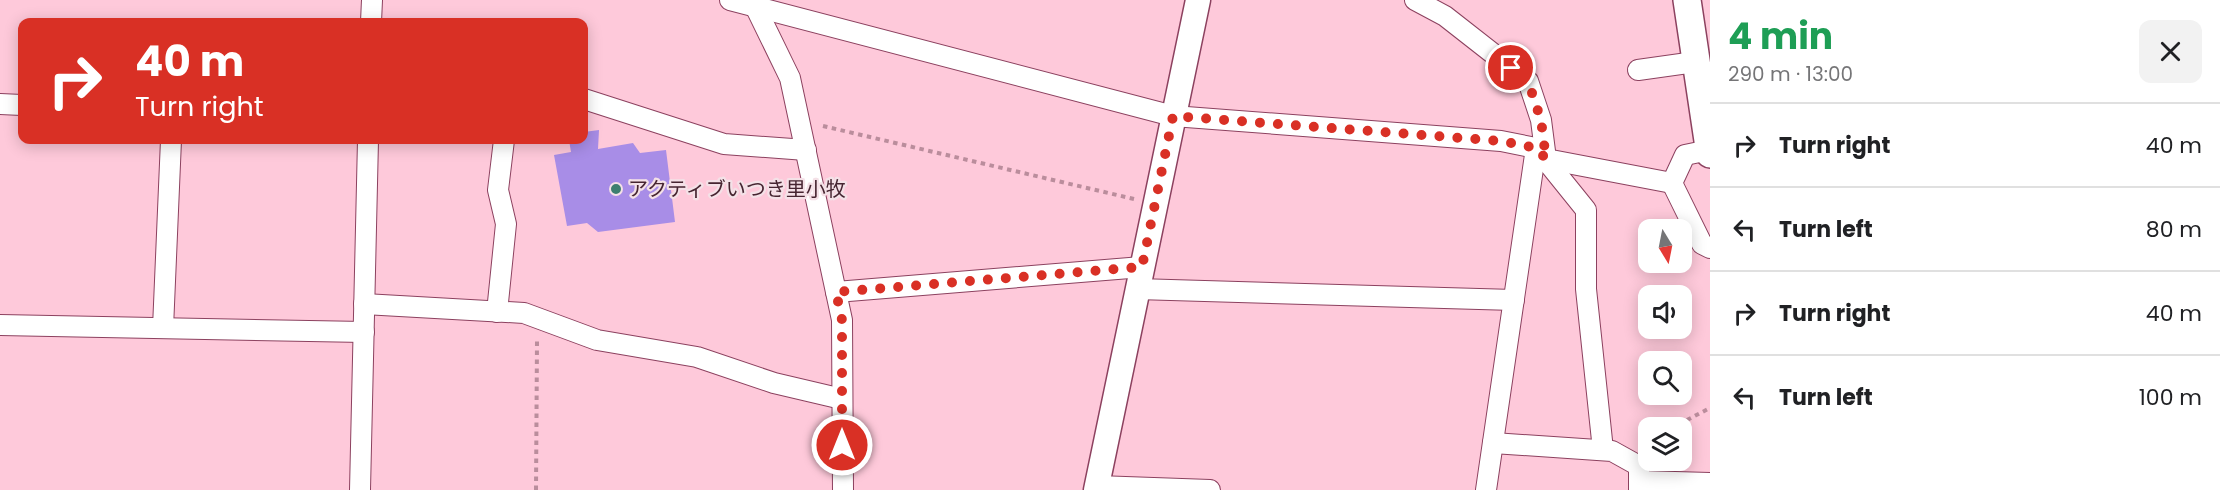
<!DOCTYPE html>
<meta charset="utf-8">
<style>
:root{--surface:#fff;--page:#f2f2f2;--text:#202124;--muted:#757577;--line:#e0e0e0}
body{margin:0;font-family:Poppins,"Noto Sans JP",sans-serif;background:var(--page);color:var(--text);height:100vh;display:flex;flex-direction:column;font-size:22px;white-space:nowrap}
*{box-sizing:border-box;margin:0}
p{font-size:20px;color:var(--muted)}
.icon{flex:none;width:33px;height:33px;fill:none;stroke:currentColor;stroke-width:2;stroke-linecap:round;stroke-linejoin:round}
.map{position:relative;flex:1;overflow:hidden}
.sheet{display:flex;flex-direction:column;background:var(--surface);width:510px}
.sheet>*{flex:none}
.hud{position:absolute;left:18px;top:18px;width:570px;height:126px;border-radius:12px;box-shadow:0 3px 15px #0003;background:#d93025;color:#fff;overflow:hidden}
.needle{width:39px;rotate:170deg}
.fabs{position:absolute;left:1638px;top:219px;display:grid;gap:12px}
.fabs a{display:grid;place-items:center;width:54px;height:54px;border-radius:12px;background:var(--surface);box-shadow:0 3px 15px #0003;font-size:30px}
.pin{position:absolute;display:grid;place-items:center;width:51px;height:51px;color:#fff;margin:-26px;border:3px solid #fff;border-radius:50%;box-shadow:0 2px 6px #0007}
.me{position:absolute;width:66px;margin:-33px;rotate:0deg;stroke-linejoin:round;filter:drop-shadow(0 0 4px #0008)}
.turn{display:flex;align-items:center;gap:21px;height:126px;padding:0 18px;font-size:27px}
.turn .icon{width:78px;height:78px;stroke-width:2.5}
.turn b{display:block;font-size:42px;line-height:51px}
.round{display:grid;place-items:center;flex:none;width:63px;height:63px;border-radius:12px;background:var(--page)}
.headline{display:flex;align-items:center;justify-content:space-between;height:102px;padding:0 18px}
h1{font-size:36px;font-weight:700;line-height:45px;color:#1e9e55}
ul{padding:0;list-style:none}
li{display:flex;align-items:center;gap:18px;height:84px;padding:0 18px;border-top:2px solid var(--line)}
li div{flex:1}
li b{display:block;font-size:22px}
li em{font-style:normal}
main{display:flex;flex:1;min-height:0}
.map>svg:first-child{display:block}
.building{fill:#a88de7}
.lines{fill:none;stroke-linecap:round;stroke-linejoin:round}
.minor-casing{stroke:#8c415f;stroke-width:22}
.tertiary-casing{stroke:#8c415f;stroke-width:27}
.secondary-casing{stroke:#8c415f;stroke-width:30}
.path{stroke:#ba8d9c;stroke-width:4;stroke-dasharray:4.5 4.5;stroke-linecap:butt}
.minor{stroke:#fff;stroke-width:20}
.tertiary{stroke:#fff;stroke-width:24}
.secondary{stroke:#fff;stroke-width:27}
.route{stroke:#d93025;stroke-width:10;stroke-dasharray:0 18}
.poi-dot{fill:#3d7f70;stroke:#f4e1e7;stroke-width:2}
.labels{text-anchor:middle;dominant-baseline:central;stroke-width:4.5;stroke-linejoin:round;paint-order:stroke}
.poi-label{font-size:20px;fill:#462531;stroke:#f4e1e7;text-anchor:start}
</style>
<main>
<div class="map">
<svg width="1710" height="490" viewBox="0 0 1710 490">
<rect width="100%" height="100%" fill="#fec9da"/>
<polygon class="building" points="599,130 598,149 633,143 640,153 666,150 675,222 598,232 587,223 567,226 554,155 571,152 569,140 584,140 584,132"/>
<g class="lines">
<g class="minor-casing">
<g id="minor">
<polyline points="730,0 1173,116 1501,141 1536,148 1586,210 1586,289 1603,450"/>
<polyline points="752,0 790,78 842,320 843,490"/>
<polyline points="1415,0 1445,16 1528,81 1541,120 1546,159 1672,183"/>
<polyline points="371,22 372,0"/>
<polyline points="1638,70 1695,62"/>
<polyline points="584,99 724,144 806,150"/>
<polyline points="0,104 22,105"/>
<polyline points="1709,150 1685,155 1672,183 1702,244 1710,248"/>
<polyline points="1137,289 1514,300"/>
<polyline points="836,292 1142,267"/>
<polyline points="364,304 524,313 597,340 697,357 774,383 842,399"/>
<polyline points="497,312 506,224 498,190 504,140"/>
<polyline points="0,325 364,332"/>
<polyline points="163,328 171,140"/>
<polyline points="1493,443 1612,451 1639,466 1639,490"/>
<polyline points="1640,481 1710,483"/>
<polyline points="1097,486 1210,490"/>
<polyline points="360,490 368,140"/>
<polyline points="1486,490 1536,148"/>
</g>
</g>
<g class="tertiary-casing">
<polyline id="tertiary" points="1096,490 1198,0"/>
</g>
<g class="secondary-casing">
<polyline id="secondary" points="1687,0 1710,154"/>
</g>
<g class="path">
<polyline points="823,126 1134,199"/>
<polyline points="1687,420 1710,408"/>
<polyline points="536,490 537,341"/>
</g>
<use href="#minor" class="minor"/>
<use href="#tertiary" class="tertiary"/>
<use href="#secondary" class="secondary"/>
</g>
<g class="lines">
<polyline class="route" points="842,445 842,320 836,292 1142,267 1173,116 1501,141 1536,148 1546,159 1541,120 1528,81 1511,68"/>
</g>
<circle class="poi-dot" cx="616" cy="189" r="6"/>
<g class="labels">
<g class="poi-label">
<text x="628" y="189">アクティブいつき里小牧</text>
</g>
</g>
</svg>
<div class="fabs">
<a><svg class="needle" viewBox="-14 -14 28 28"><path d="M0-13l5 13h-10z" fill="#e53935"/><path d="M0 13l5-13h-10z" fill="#757577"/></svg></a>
<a><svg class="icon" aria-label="sound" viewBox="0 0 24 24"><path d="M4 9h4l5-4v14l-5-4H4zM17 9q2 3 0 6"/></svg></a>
<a><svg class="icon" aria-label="search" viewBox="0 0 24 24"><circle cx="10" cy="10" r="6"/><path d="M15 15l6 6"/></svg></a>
<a><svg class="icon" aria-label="layers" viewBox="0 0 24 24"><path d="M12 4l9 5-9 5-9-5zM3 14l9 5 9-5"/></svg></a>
</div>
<div class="pin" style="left:1511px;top:68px;background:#d93025"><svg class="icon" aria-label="arrive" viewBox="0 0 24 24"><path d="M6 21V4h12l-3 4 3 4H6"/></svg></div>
<svg class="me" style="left:842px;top:445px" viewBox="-20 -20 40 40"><circle r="17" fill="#d93025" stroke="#fff" stroke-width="3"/><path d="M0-11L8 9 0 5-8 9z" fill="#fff"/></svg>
<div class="hud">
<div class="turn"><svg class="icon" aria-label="right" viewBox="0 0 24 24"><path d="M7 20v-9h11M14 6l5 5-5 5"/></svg><div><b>40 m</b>Turn right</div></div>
</div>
</div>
<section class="sheet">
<div class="headline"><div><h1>4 min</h1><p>290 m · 13:00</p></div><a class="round"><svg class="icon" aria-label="close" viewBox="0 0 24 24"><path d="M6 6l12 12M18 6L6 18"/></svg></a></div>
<ul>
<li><svg class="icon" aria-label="right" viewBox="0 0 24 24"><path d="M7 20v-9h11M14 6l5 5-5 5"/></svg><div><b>Turn right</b></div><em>40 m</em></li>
<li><svg class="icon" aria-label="left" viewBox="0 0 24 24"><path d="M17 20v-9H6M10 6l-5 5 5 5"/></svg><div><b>Turn left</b></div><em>80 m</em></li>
<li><svg class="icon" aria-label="right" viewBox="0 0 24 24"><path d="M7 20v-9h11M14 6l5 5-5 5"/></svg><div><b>Turn right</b></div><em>40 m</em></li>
<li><svg class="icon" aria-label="left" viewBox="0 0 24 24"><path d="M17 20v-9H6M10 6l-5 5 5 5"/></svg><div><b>Turn left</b></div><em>100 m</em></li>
</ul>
</section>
</main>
